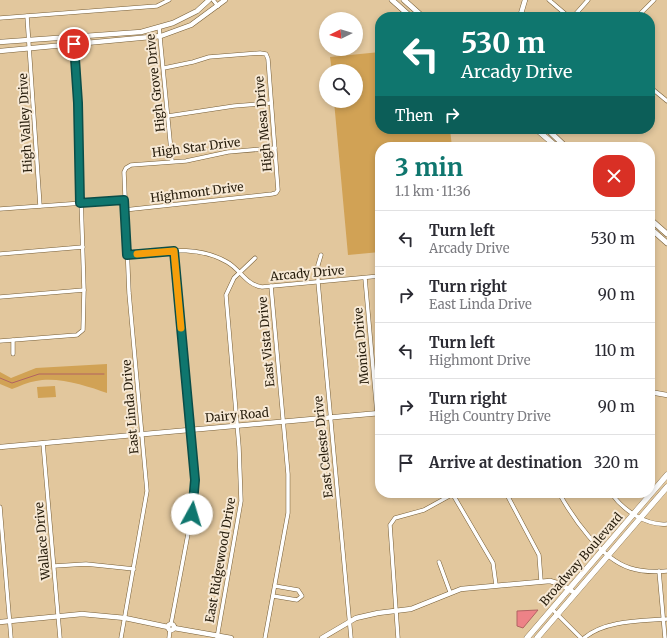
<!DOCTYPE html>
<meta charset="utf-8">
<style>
:root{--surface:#fff;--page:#f2f2f3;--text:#2b2b33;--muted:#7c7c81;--line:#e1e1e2;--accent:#0f766e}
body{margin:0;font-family:Merriweather,serif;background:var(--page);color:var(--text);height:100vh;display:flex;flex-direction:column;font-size:15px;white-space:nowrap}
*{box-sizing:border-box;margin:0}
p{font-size:13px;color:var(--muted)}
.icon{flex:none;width:22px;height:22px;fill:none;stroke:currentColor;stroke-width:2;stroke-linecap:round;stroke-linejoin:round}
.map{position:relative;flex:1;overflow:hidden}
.details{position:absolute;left:375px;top:142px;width:280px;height:356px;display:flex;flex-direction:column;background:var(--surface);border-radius:16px;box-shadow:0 2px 6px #0003}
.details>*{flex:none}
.guide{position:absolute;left:375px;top:12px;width:280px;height:122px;border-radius:16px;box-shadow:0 2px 6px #0003;background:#0f766e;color:#fff;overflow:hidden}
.needle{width:26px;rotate:265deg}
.fabs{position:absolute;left:319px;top:12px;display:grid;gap:8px}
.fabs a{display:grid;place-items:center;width:44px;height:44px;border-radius:50%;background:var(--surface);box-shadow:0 2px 6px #0003;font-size:20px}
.pin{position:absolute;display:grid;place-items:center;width:34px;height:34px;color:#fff;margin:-17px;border:2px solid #fff;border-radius:50%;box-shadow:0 1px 4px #0007}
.me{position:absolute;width:44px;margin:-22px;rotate:6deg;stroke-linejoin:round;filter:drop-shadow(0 0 3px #0008)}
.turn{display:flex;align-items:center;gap:14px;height:84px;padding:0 20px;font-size:18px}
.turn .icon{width:52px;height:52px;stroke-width:2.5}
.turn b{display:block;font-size:28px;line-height:34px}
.then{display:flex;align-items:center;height:38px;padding:0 20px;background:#0003;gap:8px;font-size:15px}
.round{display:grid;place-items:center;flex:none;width:42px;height:42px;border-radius:16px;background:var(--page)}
.overview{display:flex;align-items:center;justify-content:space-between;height:68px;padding:0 20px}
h1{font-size:24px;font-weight:700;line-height:30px;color:var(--accent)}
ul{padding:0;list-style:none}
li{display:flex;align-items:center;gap:12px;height:56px;padding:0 20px;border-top:1px solid var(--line)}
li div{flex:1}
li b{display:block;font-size:15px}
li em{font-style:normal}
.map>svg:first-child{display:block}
.green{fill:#d1a255}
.water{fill:#ed8287;stroke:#b16362}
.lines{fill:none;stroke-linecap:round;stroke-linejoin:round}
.stream{stroke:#b16362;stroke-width:1}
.minor-casing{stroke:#765e37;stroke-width:4.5}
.tertiary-casing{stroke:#765e37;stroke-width:5.5}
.secondary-casing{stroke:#765e37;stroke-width:6}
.primary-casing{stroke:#765e37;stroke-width:6}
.minor{stroke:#fff;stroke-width:3.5}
.tertiary{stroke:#fff;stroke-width:4.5}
.secondary{stroke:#fff;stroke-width:5}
.primary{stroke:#fff;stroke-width:5.5}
.route-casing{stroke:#0a4d48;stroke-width:10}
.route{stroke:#0f766e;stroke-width:7}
.slow{stroke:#f59e0b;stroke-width:7}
.labels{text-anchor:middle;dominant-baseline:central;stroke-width:4;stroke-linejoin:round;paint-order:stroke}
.street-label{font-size:12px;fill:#261c0b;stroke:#f7e9d5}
</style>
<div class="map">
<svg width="667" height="638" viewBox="0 0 667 638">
<rect width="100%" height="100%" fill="#e2c79d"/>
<g class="green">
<polygon points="380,52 380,129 450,129 452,147 380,147 380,252 348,255 334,101 356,101 356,71 332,71 330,57"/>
<path d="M107 364V393C88 386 57 376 36 381 28 382 20 386 12 389L0 384V372L11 378 36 368Z"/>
<polygon points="55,386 56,397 38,398 37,387"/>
</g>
<polygon class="water" points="538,610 523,628 517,626 517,611"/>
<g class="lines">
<polyline class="stream" points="0,378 12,383 39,374 104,374"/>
<g class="minor-casing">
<g id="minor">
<polyline points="213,0 218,6"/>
<polyline points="549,0 569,17"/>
<polyline points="639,15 654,0"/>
<polyline points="27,16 40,206"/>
<polyline points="573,17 588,0"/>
<polyline points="0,18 157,6 169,0"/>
<polyline points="159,27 172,161"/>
<polyline points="650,87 667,101"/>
<polyline points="168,116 234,106 271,103"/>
<polyline points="0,209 124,200"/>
<polyline points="124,210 272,194 276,193 278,190 268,59 266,54 260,53 209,57 193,62 164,68"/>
<polyline points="0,254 83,247"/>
<path d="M127 255C161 252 196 244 227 262 240 269 246 285 262 287L380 276"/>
<polyline points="321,255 318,265 318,282 351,638"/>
<polyline points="365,278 377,413"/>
<polyline points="0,297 84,290"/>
<polyline points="13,340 13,354"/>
<polyline points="0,341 77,335 83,330 84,290 78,103 73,36"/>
<polyline points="43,443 60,638"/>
<polyline points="452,493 493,563 496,585"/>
<polyline points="506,493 539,555 541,581"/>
<path d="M559 493C573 518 601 559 630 568 642 572 655 572 667 571"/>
<path d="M611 493C623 510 646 526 667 524"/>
<polyline points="0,507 11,638"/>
<polyline points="439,562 450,592"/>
<polyline points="54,566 86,564 134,569"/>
<polyline points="659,571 665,638"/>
<polyline points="273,596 297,600 302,596 298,590 275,586"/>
<polyline points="552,609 581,638"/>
<polyline points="171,624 194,502 190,430 174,251"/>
<polyline points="121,638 147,491 129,293 124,172 126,168 131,165 186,161 228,152 275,148"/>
<polyline points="169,638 170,630"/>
<polyline points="217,638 241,501 239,447 226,295 234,278 255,258"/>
<polyline points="265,638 288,513 288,474 271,286"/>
<polyline points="398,638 390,525 395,518 424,510 453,494"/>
<path d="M584 638C605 620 641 621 667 619"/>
</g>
</g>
<g class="tertiary-casing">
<g id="tertiary">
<polyline points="520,17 525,0"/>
<polyline points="0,42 141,32 173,23 197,11 209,0"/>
<polyline points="0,51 161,36 191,25 225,0"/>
<polyline points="650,392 667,395"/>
<polyline points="0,447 380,413"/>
<polyline points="0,622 82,614 125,618 168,627"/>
<circle cx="171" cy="627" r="3"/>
<polyline points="174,628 231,638"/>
<polyline points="322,638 356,618 378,613 411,609 461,589 550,581 560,584 575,593"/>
</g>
</g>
<g class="secondary-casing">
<g id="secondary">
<polyline points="392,0 411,17"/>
<polyline points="404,0 423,17"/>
<polyline points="536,129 557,147"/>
<polyline points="547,129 566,147"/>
<polyline points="650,219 667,234"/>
<polyline points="650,228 667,243"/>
</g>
</g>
<g class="primary-casing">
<g id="primary">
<polyline points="527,638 667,475"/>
<polyline points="537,638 667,487"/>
</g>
</g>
<use href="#minor" class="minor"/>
<use href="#tertiary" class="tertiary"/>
<use href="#secondary" class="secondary"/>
<use href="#primary" class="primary"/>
</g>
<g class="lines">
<g class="route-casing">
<polyline id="route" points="74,44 78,103 80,203 124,200 127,255 174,251 195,480 192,514"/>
</g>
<use href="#route" class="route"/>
<polyline class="slow" points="137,254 174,251 181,328"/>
</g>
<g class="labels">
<g class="street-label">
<text transform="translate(155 83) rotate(-96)">High Grove Drive</text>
<text transform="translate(25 123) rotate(-93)">High Valley Drive</text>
<text transform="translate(263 124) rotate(-95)">High Mesa Drive</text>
<text transform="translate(196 147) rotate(-7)">High Star Drive</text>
<text transform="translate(197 192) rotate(-7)">Highmont Drive</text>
<text transform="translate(307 273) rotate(-5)">Arcady Drive</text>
<text transform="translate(266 342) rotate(-95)">East Vista Drive</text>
<text transform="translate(361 346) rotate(-95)">Monica Drive</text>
<text transform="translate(130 407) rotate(-95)">East Linda Drive</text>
<text transform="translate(237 415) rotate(-5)">Dairy Road</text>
<text transform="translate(323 447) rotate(-96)">East Celeste Drive</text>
<text transform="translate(42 541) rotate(-95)">Wallace Drive</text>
<text transform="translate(581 559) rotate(-49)">Broadway Boulevard</text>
<text transform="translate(220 560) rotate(-80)">East Ridgewood Drive</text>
</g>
</g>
</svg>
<div class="fabs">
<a><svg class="needle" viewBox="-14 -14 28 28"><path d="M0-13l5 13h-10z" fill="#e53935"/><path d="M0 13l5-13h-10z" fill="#7c7c81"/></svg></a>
<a><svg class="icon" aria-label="search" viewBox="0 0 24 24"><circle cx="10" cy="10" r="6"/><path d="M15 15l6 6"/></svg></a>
</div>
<div class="pin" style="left:74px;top:44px;background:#d93025"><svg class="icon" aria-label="arrive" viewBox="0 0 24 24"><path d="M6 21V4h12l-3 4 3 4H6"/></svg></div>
<svg class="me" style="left:192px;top:514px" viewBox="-20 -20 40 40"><circle r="19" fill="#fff"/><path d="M0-13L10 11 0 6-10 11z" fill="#0f766e"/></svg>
<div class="guide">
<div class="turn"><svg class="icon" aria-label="left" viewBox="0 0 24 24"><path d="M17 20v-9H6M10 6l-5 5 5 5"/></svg><div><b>530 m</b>Arcady Drive</div></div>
<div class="then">Then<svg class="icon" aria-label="right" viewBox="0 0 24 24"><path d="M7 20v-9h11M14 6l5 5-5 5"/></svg></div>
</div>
<section class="details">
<div class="overview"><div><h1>3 min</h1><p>1.1 km · 11:36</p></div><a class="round" style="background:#d93025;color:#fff"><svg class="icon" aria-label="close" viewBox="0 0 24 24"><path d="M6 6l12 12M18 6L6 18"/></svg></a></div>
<ul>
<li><svg class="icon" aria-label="left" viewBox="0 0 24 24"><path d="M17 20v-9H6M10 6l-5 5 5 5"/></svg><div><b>Turn left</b><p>Arcady Drive</p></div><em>530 m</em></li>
<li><svg class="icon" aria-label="right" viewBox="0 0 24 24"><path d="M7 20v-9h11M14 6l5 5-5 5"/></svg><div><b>Turn right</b><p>East Linda Drive</p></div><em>90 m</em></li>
<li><svg class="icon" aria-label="left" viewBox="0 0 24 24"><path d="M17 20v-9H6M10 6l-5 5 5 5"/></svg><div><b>Turn left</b><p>Highmont Drive</p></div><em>110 m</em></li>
<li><svg class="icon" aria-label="right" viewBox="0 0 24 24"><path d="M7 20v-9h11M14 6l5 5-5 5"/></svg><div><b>Turn right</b><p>High Country Drive</p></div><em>90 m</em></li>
<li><svg class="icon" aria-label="arrive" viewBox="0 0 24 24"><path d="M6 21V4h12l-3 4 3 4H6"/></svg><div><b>Arrive at destination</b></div><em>320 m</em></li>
</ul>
</section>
</div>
